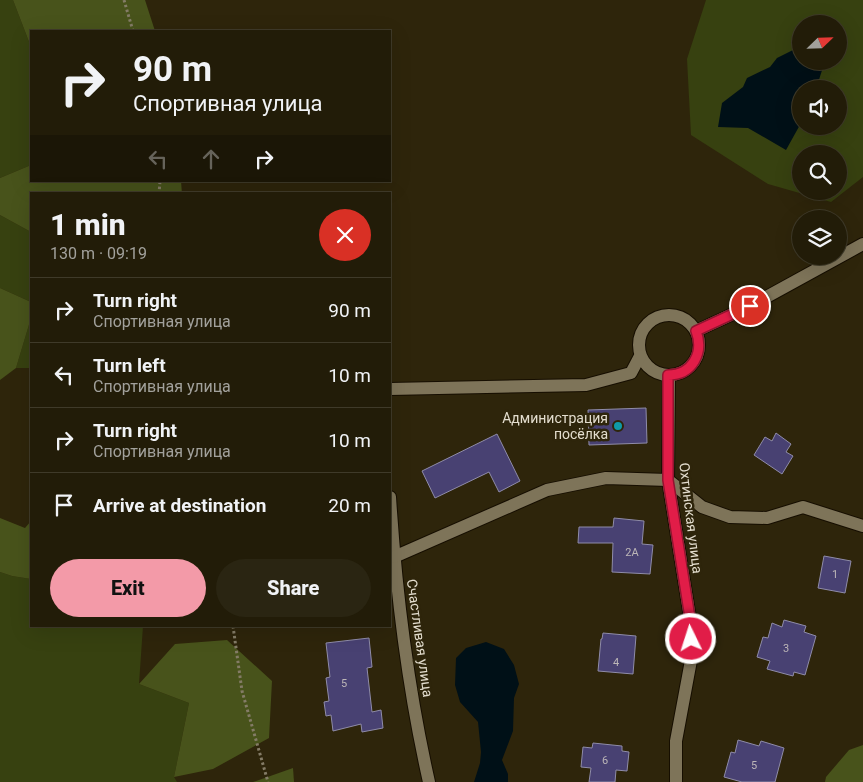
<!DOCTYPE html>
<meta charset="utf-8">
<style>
:root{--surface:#221c08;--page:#2a2512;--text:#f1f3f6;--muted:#a2a19c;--line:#3f3a29;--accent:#f39aa8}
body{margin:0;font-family:Roboto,sans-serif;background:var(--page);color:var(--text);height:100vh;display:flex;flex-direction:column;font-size:19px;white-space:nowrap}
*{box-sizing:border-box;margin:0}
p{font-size:16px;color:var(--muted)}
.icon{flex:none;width:28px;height:28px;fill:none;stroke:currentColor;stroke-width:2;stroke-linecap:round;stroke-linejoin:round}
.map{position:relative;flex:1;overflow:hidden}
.sheet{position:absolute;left:30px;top:192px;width:361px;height:435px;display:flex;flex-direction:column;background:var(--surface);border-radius:0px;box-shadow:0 5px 20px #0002,0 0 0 1px var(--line)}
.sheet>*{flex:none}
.guide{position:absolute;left:30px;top:30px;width:361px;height:152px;border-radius:0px;box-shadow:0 5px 20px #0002,0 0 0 1px var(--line);background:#221c08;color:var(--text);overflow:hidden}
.needle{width:32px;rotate:67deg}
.buttons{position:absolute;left:792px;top:15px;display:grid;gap:10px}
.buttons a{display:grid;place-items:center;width:55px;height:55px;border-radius:50%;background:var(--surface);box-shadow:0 5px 20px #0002,0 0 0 1px var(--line);font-size:25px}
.pin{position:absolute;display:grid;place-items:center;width:42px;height:42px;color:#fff;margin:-21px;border:2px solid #fff;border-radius:50%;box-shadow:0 1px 5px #0007}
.me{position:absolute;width:55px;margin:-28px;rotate:356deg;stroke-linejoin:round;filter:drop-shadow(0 0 4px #0008)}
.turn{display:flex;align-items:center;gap:18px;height:105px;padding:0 20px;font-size:22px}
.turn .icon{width:65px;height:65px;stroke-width:2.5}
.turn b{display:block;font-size:35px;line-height:42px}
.lanes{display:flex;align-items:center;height:48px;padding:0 20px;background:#0003;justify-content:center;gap:25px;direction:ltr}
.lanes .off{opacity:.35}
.round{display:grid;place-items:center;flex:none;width:52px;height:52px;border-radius:26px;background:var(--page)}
.summary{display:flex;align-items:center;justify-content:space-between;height:85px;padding:0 20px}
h1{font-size:30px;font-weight:800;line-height:38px}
.button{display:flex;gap:10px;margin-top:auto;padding:10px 20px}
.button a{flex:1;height:58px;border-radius:30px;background:var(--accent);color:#111;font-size:20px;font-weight:800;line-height:58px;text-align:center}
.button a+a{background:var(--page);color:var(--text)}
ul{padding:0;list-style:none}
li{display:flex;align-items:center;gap:15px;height:65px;padding:0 20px;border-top:1px solid var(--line)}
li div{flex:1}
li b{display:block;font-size:19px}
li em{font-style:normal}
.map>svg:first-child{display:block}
.green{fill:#374110;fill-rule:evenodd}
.forest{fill:#48531b}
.water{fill:#001017}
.building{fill:#484172;stroke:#8f8ca9}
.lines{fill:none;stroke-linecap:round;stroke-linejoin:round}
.street-casing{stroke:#160e00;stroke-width:14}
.path{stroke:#847c67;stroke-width:3;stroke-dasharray:2.5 2.5;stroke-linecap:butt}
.street{stroke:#7e7459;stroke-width:12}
.route-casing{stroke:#92132f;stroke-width:12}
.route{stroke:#e11d48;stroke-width:9}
.culture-dot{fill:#0f9aa8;stroke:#2e250b;stroke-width:2}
.labels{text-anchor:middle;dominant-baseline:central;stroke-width:5;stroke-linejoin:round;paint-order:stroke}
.number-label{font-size:11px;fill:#bcb6b7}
.poi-label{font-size:14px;fill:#e3ddce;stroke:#2e250b;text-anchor:end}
.street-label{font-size:14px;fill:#e3ddce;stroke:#2e250b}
</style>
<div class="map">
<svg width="863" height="782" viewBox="0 0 863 782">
<rect width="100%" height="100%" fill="#2e250b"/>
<g class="green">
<polygon points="0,0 13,0 31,47 31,165 0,178"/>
<path d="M706 0H863V177L831 202 768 184 691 135 687 59ZM801 24H839V61H801ZM801 89H839V126H801ZM801 154H839V191H801Z"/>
<polygon points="0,215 31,232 31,302 0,288"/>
<polygon points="31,318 31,368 16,368"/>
<polygon points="0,572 12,576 31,579 31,626 143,626 139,684 189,703 174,777 177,782 0,782"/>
</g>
<g class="forest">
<polygon points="13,0 145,0 155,31 31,31 31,47"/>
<polygon points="31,165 31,181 181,181 182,194 31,194 31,232 0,215 0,178"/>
<polygon points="0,288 31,302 31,318 16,368 0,380"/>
<polygon points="0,518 25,528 31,521 31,579 12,576 0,572"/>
<polygon points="227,640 272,681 269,738 213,769 174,777 189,703 139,684 175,644"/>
<polygon points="863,745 863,782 825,782 826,777 849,750"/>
<polygon points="293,768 294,782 253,782"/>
</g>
<g class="water">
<polygon points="799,36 801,36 801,61 825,61 816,89 801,89 801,123 786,150 748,128 718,127 722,103 743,87 747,78 770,67 777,58 793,50"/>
<polygon points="486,642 504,649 514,665 519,684 514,698 513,731 502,760 508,774 508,782 474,782 480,763 481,752 478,722 460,702 455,685 456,658 466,648"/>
</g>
<g class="building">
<polygon points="646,408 647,443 589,445 588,410"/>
<polygon points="776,433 791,444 786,452 793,456 782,474 754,455 765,437 772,441"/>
<polygon points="497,434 520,481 499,492 489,472 435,498 422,471"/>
<polygon points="614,518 644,521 642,544 653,545 650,574 612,572 613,543 578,543 579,527 613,527"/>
<polygon points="824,556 851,561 845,593 818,588"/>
<polygon points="784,620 806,626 804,632 816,636 805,675 794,672 793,676 767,669 770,661 757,657 763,637 768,638 772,623 782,627"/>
<polygon points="603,633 636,636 633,674 598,671 601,639 602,639"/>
<polygon points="369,638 372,667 367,668 372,712 381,710 383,728 362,732 361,724 333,731 331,715 326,716 324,702 329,701 326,678 330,677 326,643"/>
<polygon points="738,740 759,746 761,741 784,748 775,782 742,782 724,777 731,752 735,753"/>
<polygon points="593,743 622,746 622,751 629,752 627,771 616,770 615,782 589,782 591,768 581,767 583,747 592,748"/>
</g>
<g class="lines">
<g class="street-casing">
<g id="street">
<circle cx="669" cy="345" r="30"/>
<polyline points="696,331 750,306 863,244"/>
<polyline points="669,375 668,480 691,624 692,655 676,741 676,782"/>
<polyline points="390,389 586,385 631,373 640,356"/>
<path d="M390 497C396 592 408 689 429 782"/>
<polyline points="394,557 547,490 606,478 668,480 702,507 730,517 767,518 803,507 863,526"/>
</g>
</g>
<g class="path">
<polyline points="124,0 133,31"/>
<polyline points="159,194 160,181"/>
<polyline points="233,626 242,691 268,782"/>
</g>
<use href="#street" class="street"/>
</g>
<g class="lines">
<g class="route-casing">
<path id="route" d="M691 639V624L668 480V375C693 375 704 352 696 331L750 306"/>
</g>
<use href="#route" class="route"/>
</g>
<circle class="culture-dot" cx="618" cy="426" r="5"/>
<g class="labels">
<g class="number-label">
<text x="632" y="552">2А</text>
<text x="835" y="574">1</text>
<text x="786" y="648">3</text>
<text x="616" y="662">4</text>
<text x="344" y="683">5</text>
<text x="605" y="760">6</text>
<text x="754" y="765">5</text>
</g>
<g class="poi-label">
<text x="608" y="418">Администрация<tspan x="608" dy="16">посёлка</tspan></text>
</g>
<g class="street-label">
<text transform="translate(691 518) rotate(83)">Охтинская улица</text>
<text transform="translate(420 638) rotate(82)">Счастливая улица</text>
</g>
</g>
</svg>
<div class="buttons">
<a><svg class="needle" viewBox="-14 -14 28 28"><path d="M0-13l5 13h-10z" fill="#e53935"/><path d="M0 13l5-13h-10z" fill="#a2a19c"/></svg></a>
<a><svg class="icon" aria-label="sound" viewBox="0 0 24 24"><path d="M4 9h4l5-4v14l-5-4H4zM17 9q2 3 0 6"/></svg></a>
<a><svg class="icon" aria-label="search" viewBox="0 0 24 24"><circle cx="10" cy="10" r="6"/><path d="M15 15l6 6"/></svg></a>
<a><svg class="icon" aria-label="layers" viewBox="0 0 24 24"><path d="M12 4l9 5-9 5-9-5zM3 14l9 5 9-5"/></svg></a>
</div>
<div class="pin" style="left:750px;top:306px;background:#d93025"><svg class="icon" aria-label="arrive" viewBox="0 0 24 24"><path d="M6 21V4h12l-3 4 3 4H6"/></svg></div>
<svg class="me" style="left:691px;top:639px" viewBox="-20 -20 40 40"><circle r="17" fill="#e11d48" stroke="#fff" stroke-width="3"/><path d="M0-11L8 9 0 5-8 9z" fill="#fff"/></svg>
<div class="guide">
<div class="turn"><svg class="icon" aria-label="right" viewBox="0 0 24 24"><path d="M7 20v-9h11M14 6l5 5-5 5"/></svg><div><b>90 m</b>Спортивная улица</div></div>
<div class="lanes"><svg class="icon off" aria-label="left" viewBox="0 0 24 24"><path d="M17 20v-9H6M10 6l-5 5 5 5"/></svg><svg class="icon off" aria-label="ahead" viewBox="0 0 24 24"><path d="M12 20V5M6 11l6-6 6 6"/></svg><svg class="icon" aria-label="right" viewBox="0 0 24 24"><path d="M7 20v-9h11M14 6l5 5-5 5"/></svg></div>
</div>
<section class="sheet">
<div class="summary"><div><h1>1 min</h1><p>130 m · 09:19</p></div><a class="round" style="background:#d93025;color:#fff"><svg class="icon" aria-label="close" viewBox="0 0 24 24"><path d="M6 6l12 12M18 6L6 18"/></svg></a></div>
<ul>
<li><svg class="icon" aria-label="right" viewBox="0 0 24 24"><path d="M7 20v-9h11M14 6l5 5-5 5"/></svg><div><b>Turn right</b><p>Спортивная улица</p></div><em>90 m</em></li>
<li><svg class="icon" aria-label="left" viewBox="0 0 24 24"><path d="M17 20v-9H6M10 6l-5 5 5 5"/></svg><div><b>Turn left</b><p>Спортивная улица</p></div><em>10 m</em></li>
<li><svg class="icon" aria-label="right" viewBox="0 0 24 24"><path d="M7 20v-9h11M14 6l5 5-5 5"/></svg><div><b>Turn right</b><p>Спортивная улица</p></div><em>10 m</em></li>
<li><svg class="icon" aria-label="arrive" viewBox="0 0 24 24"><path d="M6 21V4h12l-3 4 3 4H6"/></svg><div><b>Arrive at destination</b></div><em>20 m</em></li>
</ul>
<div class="button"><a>Exit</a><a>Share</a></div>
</section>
</div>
